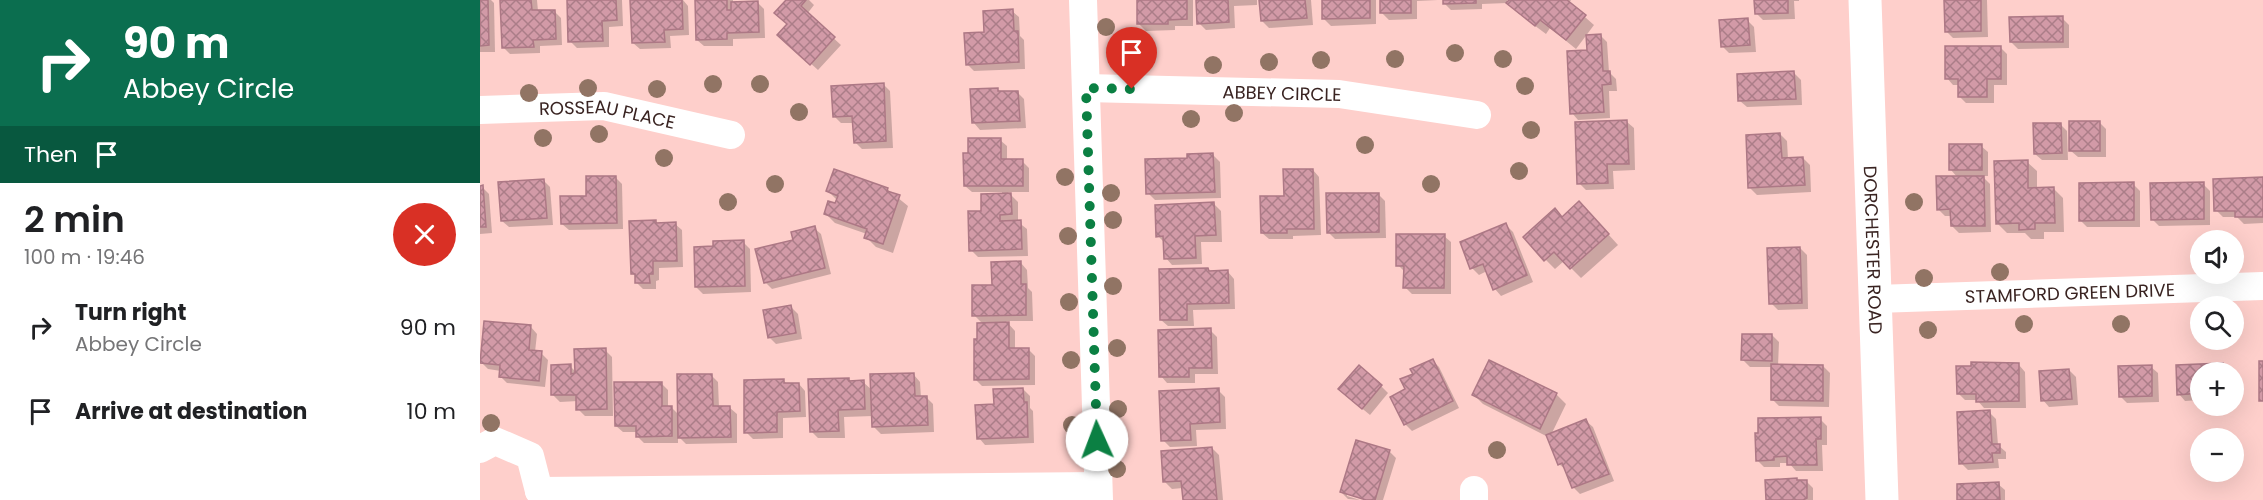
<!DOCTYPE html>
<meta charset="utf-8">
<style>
:root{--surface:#fff;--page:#f6f6f6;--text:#202124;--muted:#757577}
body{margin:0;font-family:Poppins,sans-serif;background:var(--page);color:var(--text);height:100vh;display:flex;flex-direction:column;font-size:22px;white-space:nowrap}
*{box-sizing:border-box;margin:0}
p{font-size:20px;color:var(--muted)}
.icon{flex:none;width:33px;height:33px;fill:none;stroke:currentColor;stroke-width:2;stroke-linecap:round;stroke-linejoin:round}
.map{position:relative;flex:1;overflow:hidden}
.side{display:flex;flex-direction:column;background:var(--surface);width:480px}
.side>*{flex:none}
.top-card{background:#0b6e4f;color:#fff;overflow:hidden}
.fabs{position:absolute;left:1710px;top:230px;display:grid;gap:12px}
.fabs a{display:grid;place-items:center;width:54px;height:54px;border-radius:50%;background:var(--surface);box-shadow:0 6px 24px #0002;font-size:30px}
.pin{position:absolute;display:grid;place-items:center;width:51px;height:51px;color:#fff;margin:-62px -26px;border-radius:50% 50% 50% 0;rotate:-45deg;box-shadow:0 0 6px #0007}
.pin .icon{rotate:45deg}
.me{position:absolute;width:66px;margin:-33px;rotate:358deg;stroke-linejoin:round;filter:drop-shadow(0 0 4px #0008)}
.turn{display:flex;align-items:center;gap:21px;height:126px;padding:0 24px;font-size:27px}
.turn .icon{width:78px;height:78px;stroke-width:2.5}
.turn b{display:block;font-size:42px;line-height:51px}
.then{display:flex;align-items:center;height:57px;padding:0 24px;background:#0003;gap:12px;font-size:22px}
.round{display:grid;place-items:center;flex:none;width:63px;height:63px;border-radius:32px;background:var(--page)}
.head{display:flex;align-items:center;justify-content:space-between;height:102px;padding:0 24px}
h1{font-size:36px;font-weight:600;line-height:45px}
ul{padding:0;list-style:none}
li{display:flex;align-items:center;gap:18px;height:84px;padding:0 24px}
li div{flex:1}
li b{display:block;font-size:22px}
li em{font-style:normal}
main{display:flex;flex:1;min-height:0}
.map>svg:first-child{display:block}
.shadow{fill:#0003}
.building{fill:url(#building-cross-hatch);stroke:#ad7885;stroke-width:1.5}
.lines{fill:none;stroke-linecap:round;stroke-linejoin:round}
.street{stroke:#fff;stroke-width:28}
.secondary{stroke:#fff;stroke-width:33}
.tree{fill:#917464}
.route{stroke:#0b8043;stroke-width:10;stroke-dasharray:0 18}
.labels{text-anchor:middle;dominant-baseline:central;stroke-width:5;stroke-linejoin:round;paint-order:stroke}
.street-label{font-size:18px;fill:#392321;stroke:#fdfdfd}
</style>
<main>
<section class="side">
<div class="top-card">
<div class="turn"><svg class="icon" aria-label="right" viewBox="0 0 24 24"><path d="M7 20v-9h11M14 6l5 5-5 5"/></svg><div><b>90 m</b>Abbey Circle</div></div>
<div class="then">Then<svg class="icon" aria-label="arrive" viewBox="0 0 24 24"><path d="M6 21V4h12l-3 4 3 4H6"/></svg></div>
</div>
<div class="head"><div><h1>2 min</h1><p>100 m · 19:46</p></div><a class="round" style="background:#d93025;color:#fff"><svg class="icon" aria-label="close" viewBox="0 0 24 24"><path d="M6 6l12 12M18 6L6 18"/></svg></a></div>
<ul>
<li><svg class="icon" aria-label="right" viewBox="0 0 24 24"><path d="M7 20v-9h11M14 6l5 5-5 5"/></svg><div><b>Turn right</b><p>Abbey Circle</p></div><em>90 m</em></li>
<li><svg class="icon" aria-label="arrive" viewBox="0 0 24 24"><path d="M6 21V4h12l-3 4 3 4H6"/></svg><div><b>Arrive at destination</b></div><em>10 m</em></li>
</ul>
</section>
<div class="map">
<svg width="1783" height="500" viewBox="0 0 1783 500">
<defs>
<pattern id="building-cross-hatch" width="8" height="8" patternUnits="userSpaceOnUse" patternTransform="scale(1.5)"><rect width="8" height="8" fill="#d29aa7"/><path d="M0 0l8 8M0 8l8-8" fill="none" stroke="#ab7d88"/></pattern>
</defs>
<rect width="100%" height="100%" fill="#fecfcb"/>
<g class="shadow">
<polygon points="0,0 11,0 14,3 15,52 0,52"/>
<polygon points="22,0 57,0 58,11 74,11 81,18 82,45 60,46 60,53 30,54 23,47"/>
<polygon points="88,0 142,0 143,26 129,27 129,47 97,48 90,41"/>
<polygon points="152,0 203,0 208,6 209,35 190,36 191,48 160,49 153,43"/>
<polygon points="216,0 253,0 253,3 278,3 284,9 285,38 253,39 253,46 224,46 217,40"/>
<polygon points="308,0 329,0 334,5 327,14 361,45 338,70 306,41 309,24"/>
<polygon points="658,0 713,0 713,26 695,26 695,30 666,31 659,24"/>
<polygon points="717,0 777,0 777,5 754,6 755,28 726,30 719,23"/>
<polygon points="781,0 831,0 833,25 789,28 782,21"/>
<polygon points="843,0 896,0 896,24 851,26 844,19"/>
<polygon points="901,0 958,0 937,1 937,19 909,20 902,13"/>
<polygon points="964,0 1027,0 1027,3 1002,4 1002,9 971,10 964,3"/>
<polygon points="1031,0 1091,0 1089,3 1114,25 1096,49 1070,28 1066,34 1038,13 1029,3"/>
<polygon points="1276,0 1319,0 1319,1 1314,1 1315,19 1283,20 1276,13"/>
<polygon points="1466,0 1507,0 1508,37 1473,38 1466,31"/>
<polygon points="532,11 539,17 540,36 544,40 545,69 494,71 487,64 506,34"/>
<polygon points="1582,18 1589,25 1589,48 1538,49 1531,42"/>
<polygon points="1267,20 1274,27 1276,52 1249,53 1242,46"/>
<polygon points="1120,35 1127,42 1129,72 1136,79 1137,91 1129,91 1130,118 1098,120 1092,113 1108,51"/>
<polygon points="1520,47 1527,54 1527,85 1514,85 1514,103 1486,103 1479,96 1479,85 1473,85 1467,78"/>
<polygon points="1314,73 1321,80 1322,105 1267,107 1260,101"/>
<polygon points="403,84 410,91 413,148 382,149 375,142 374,123 361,123 354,116"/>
<polygon points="517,89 521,93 537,92 544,99 546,128 500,130 494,123"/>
<polygon points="1147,122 1154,128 1155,170 1133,171 1134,189 1106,190 1099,183"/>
<polygon points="1619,122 1626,129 1626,157 1598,157 1591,151"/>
<polygon points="1580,124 1587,131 1588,160 1562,160 1555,154"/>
<polygon points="1300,134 1307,141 1308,159 1323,158 1330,165 1331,192 1277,195 1270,188"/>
<polygon points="520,140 527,146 527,161 542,161 549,168 549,192 528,192 538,202 538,222 547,229 548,256 498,257 491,250 503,212 522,195 522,192 492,192 485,186 490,154"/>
<polygon points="1501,146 1508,152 1508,176 1502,176 1510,184 1511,232 1479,233 1472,226 1472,216 1465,216 1458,209 1478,178 1471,170"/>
<polygon points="733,155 740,162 741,198 675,200 668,193 709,159"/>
<polygon points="1547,162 1557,171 1557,189 1573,188 1583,198 1584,232 1564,232 1564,239 1551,239 1545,233 1527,233 1518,224"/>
<polygon points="833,170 839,177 841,235 813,236 813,239 789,239 782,233 805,197"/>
<polygon points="135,177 142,184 143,229 89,230 82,224 108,198"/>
<polygon points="1783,179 1783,223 1764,224 1757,217 1743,217 1736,210"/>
<polygon points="63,180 70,187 73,225 29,227 22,221"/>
<polygon points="1653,184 1660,191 1660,227 1607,227 1600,220"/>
<polygon points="1723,184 1730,191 1730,225 1679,226 1672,219"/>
<polygon points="0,187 2,187 9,194 12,233 0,234"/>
<polygon points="407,189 428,206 413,253 396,247 386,237 387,234 355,223 345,213 356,205 358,201 348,191"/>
<polygon points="898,194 905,201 906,238 855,239 848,232"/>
<polygon points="734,204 741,211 742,242 721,242 722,264 692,265 686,258 685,243 678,236"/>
<polygon points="1109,213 1138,245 1101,278 1084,261 1075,269 1065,259 1082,218"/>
<polygon points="195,224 202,230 203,267 179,268 179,280 176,281 176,289 163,289 157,283 157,277 153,274"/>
<polygon points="1026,225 1033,232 1053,282 1021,296 1015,289 1007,271 999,275 992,268"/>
<polygon points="334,228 341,234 351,274 292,289 285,282 314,241"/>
<polygon points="964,236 971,242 971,294 932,294 925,287 925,272 918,265"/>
<polygon points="263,242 270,249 271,292 223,294 216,287 235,248"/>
<polygon points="1320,248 1327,255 1328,309 1298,310 1291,303"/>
<polygon points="541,263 547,270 548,288 552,292 553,321 526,321 535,331 535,349 548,349 555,356 555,385 502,386 495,379 499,341 503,324 494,315"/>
<polygon points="728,270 730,272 748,272 754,279 755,309 713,310 714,326 688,326 681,320"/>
<polygon points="311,307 318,314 322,339 296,344 289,337"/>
<polygon points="51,327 57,334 55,352 61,353 68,360 65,387 27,383 20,376 21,371 8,369 1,362"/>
<polygon points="730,330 737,337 738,374 715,374 715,383 687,383 681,376"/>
<polygon points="1292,335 1299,342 1298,366 1343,366 1350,373 1349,407 1299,406 1292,399 1292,367 1270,367 1263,360"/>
<polygon points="125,350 132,357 133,416 105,416 98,409 98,401 80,402 73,395 90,366 96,372"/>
<polygon points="952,360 959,367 979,408 932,431 925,424 927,390 935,374"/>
<polygon points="1010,362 1076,394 1086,404 1071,435 1106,421 1113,427 1134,481 1100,494 1094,488 1087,471 1079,464 1068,437 1003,404 994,395"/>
<polygon points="1742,364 1749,372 1720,372 1720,400 1705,401 1699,394 1697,367"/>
<polygon points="1539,365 1545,372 1546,408 1504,408 1497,400 1485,400 1478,393"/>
<polygon points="1671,367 1678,373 1679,402 1647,403 1640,396"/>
<polygon points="1589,370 1596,377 1598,405 1569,407 1563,400"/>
<polygon points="231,375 238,382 239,408 250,408 257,414 257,443 206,444 198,436 198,443 164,443 157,436 157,432 143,432 136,426 181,383 188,390 188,407 191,407 199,415"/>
<polygon points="434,375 440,382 441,398 446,397 453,404 454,432 401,434 394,427 393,416 364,417 365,438 338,438 331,431 368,380 370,382 383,382 393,391"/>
<polygon points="303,380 307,384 319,384 325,391 326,417 303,418 303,438 273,439 266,432"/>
<polygon points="901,386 908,393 890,415 867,396"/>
<polygon points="543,389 550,396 550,408 553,411 554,443 505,445 499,438 515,405"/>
<polygon points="738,390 745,397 746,429 716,430 717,446 690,447 683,440"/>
<polygon points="1509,412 1516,419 1518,445 1526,452 1526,459 1518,459 1519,468 1488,470 1481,463"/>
<polygon points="1340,419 1347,426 1347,445 1342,445 1343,471 1316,471 1309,463 1300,463 1300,467 1284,467 1277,460"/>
<polygon points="732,448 739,455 743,500 704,500 703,488 692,489 685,482"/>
<polygon points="909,451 916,458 903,500 891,500 867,493 867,496 880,500 868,499 861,492"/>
<polygon points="1317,480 1319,482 1326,481 1333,488 1333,500 1288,500"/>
<polygon points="1518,484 1525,490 1525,500 1479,500"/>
</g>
<g class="building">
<polygon points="0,0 8,0 9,45 0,46"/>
<polygon points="20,0 51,0 52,10 75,10 76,39 53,40 54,47 22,48"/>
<polygon points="87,0 136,0 137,20 122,21 123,41 88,42"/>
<polygon points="150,0 202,0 203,29 184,30 185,42 152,43"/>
<polygon points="215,0 247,0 247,10 251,10 251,2 278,1 279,32 247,33 247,39 216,40"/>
<polygon points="306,0 326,0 321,6 355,37 330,65 297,35 307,24 294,13"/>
<polygon points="657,0 707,0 707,19 688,20 688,24 657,24"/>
<polygon points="716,0 748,0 749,22 717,24"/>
<polygon points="779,0 825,0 827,18 781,21"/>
<polygon points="842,0 890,0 890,18 842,19"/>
<rect x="900" y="0" width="31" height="13"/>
<polygon points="963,0 996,0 996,3 963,4"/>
<polygon points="1029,0 1087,0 1106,15 1086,40 1060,20 1055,26 1026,3"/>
<polygon points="1274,0 1308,0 1308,13 1275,14"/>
<polygon points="1464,0 1501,0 1501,31 1465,32"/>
<polygon points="533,9 534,31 538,31 539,62 486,65 484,33 504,32 503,11"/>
<polygon points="1583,16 1583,42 1530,42 1529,17"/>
<polygon points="1268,18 1270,45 1241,47 1239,20"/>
<polygon points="1121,34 1123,71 1130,71 1131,84 1122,85 1124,112 1090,114 1087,51 1107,50 1106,35"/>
<polygon points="1465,46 1521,46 1521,79 1507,79 1507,97 1478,97 1478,79 1465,79"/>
<polygon points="1314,71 1316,99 1258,101 1257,74"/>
<polygon points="404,83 406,141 374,143 372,116 353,117 351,86"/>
<polygon points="518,88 518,91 538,91 540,121 492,123 490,89"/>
<polygon points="1147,120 1149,164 1127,164 1128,183 1097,184 1095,122"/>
<rect x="1589" y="121" width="31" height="30"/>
<polygon points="1553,123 1581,123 1582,153 1554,154"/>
<polygon points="1300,133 1302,158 1323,157 1325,185 1268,188 1266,135"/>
<polygon points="488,138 521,138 521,159 543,159 543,186 484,186 483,153 488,153"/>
<rect x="1469" y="144" width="33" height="26"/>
<polygon points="733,153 735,192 666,194 665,159 707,158 707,154"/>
<polygon points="1548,160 1548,188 1574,187 1575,223 1555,223 1555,229 1539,230 1539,223 1516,224 1514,161"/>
<polygon points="354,169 408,188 407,191 420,195 403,244 384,238 387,229 344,214 348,201 355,203 358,196 346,191"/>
<polygon points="803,169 833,169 834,229 807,229 807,233 781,233 780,196 804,196"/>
<polygon points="106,176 136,176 137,223 81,224 80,196 106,196"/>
<polygon points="1456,176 1504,176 1505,226 1471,226 1470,209 1457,210"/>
<polygon points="1783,177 1783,217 1755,217 1755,211 1734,211 1733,179"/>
<polygon points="64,179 67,218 21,221 18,182"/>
<polygon points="1654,182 1654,220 1599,221 1599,183"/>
<polygon points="1724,182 1724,219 1671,220 1670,183"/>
<polygon points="3,185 6,227 0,227 0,186"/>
<polygon points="531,193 532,214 520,215 520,221 541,220 542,249 489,251 488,211 501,211 501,194"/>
<polygon points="846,193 899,193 899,232 847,233"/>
<polygon points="1099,201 1129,234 1090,269 1074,252 1064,261 1043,237 1075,208 1082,217"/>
<polygon points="734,202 736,235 715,236 716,258 684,259 683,236 676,237 675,205"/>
<polygon points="176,220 176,223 196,222 197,261 173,261 173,274 169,274 170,283 155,283 155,274 151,274 149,221"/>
<polygon points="1026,223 1047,275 1013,290 1003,264 990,269 980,242"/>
<polygon points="335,226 345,268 284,283 275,249 313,240 311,232"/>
<polygon points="916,234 965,234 964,288 923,288 924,266 916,266"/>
<polygon points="264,240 265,286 215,287 214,247 233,246 233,241"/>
<polygon points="1320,247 1322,303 1289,304 1287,248"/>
<polygon points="541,261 541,284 546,284 546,315 492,316 492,285 512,285 511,262"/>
<polygon points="728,268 729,271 748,270 749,303 707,304 707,320 680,320 679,269"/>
<polygon points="311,305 316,333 288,338 283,310"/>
<polygon points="4,321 51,325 49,350 62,351 59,381 19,377 20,365 0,363"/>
<polygon points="529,322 529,348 549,348 549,379 494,380 494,339 497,339 497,323"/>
<polygon points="731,328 732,368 709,368 709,377 679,377 678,330"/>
<polygon points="1262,334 1292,334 1292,361 1261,360"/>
<polygon points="126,348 127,409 96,410 96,395 71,395 71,365 91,364 91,374 95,373 94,349"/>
<polygon points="953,359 973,401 924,425 910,397 925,389 920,379 933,374 930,369"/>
<polygon points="1009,360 1077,393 1060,429 992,395"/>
<rect x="1779" y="361" width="4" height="40"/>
<polygon points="1491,362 1539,363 1539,401 1496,402 1496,394 1477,394 1476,366 1491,366"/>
<polygon points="1743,363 1743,372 1720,372 1720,393 1697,395 1696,365"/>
<polygon points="1291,364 1343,365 1343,401 1291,400"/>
<polygon points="879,365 902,385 882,409 858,389"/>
<polygon points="1672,365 1672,396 1639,397 1638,366"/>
<polygon points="1589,369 1592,399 1561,401 1559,371"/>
<polygon points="434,373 435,396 447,396 448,425 392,427 390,374"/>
<polygon points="197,374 232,374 233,406 250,406 251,437 198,438"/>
<polygon points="369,378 369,381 384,380 385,409 358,410 359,431 330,432 328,379"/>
<polygon points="304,379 304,383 319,383 320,411 297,412 297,432 264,433 264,380"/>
<polygon points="134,382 182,382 182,406 192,406 192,436 156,437 156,426 135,426"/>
<polygon points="543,388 544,402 547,402 548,437 497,439 495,405 514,404 513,389"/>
<polygon points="739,388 740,422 710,424 711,440 681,441 679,391"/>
<polygon points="1510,410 1512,444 1520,444 1520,453 1512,453 1513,462 1479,464 1477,412"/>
<polygon points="1341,417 1341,439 1336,439 1337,465 1307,465 1307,456 1294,457 1294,460 1276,461 1275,433 1278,433 1278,418"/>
<polygon points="1106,419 1129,474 1092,488 1082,463 1078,465 1066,435"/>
<polygon points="876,440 910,450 895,500 886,500 860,492"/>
<polygon points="732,447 737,500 703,500 701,481 683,482 681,451"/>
<polygon points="1317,478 1317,480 1327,480 1327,498 1323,500 1286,500 1285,480"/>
<polygon points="1519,482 1520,500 1477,500 1477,484"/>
</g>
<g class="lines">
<g class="street">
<polyline points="603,0 619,500"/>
<path id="s1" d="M606 88 859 94 997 115"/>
<path id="s2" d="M0 110 124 106 251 135"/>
<path id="s3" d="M1396 299 1783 286"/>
<polyline points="0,449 15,441 50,456 59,491"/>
<polyline points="994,490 994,500"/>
<polyline points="59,491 618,486"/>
</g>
<path class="secondary" id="s4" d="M1385 0 1402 500"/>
</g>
<g class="tree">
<circle cx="626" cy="27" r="9"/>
<circle cx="975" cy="53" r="9"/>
<circle cx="915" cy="59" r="9"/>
<circle cx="1023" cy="59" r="9"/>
<circle cx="841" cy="60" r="9"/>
<circle cx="789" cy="62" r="9"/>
<circle cx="733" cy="65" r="9"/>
<circle cx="233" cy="84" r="9"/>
<circle cx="280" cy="84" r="9"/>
<circle cx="1045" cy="86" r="9"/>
<circle cx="108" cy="88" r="9"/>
<circle cx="177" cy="89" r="9"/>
<circle cx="49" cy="93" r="9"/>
<circle cx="319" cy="112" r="9"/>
<circle cx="754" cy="113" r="9"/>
<circle cx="711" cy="119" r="9"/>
<circle cx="1051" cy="130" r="9"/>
<circle cx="119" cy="134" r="9"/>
<circle cx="63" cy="138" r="9"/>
<circle cx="885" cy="145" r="9"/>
<circle cx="184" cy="158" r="9"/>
<circle cx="1039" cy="171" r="9"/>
<circle cx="585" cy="177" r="9"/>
<circle cx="295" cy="184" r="9"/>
<circle cx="951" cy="184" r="9"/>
<circle cx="631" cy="193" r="9"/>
<circle cx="248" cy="202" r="9"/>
<circle cx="1434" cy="202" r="9"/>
<circle cx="633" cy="220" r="9"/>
<circle cx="588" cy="236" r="9"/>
<circle cx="1520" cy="272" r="9"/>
<circle cx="1444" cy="278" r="9"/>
<circle cx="633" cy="286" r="9"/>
<circle cx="589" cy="302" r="9"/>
<circle cx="1544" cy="324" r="9"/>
<circle cx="1641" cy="324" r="9"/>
<circle cx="1448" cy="330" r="9"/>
<circle cx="637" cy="348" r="9"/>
<circle cx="591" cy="360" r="9"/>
<circle cx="638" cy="409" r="9"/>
<circle cx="11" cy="423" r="9"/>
<circle cx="592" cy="425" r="9"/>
<circle cx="1017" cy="450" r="9"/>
<circle cx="637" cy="469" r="9"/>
</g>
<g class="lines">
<polyline class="route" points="617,440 606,88 652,89"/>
</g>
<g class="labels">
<g class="street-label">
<text stroke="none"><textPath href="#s1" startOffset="196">ABBEY CIRCLE</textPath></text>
<text stroke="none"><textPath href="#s2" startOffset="128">ROSSEAU PLACE</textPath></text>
<text stroke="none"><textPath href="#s4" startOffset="250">DORCHESTER ROAD</textPath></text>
<text stroke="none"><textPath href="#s3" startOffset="194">STAMFORD GREEN DRIVE</textPath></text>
</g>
</g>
</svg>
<div class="fabs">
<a><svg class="icon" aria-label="sound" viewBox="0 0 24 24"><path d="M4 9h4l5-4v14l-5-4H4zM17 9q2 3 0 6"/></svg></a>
<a><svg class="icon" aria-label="search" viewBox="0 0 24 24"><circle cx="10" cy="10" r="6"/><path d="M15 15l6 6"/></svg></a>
<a>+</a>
<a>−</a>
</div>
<div class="pin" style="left:652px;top:89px;background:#d93025"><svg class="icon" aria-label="arrive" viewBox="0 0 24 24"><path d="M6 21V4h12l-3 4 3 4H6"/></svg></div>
<svg class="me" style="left:617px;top:440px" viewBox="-20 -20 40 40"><circle r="19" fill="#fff"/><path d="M0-13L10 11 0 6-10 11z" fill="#0b8043"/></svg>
</div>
</main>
